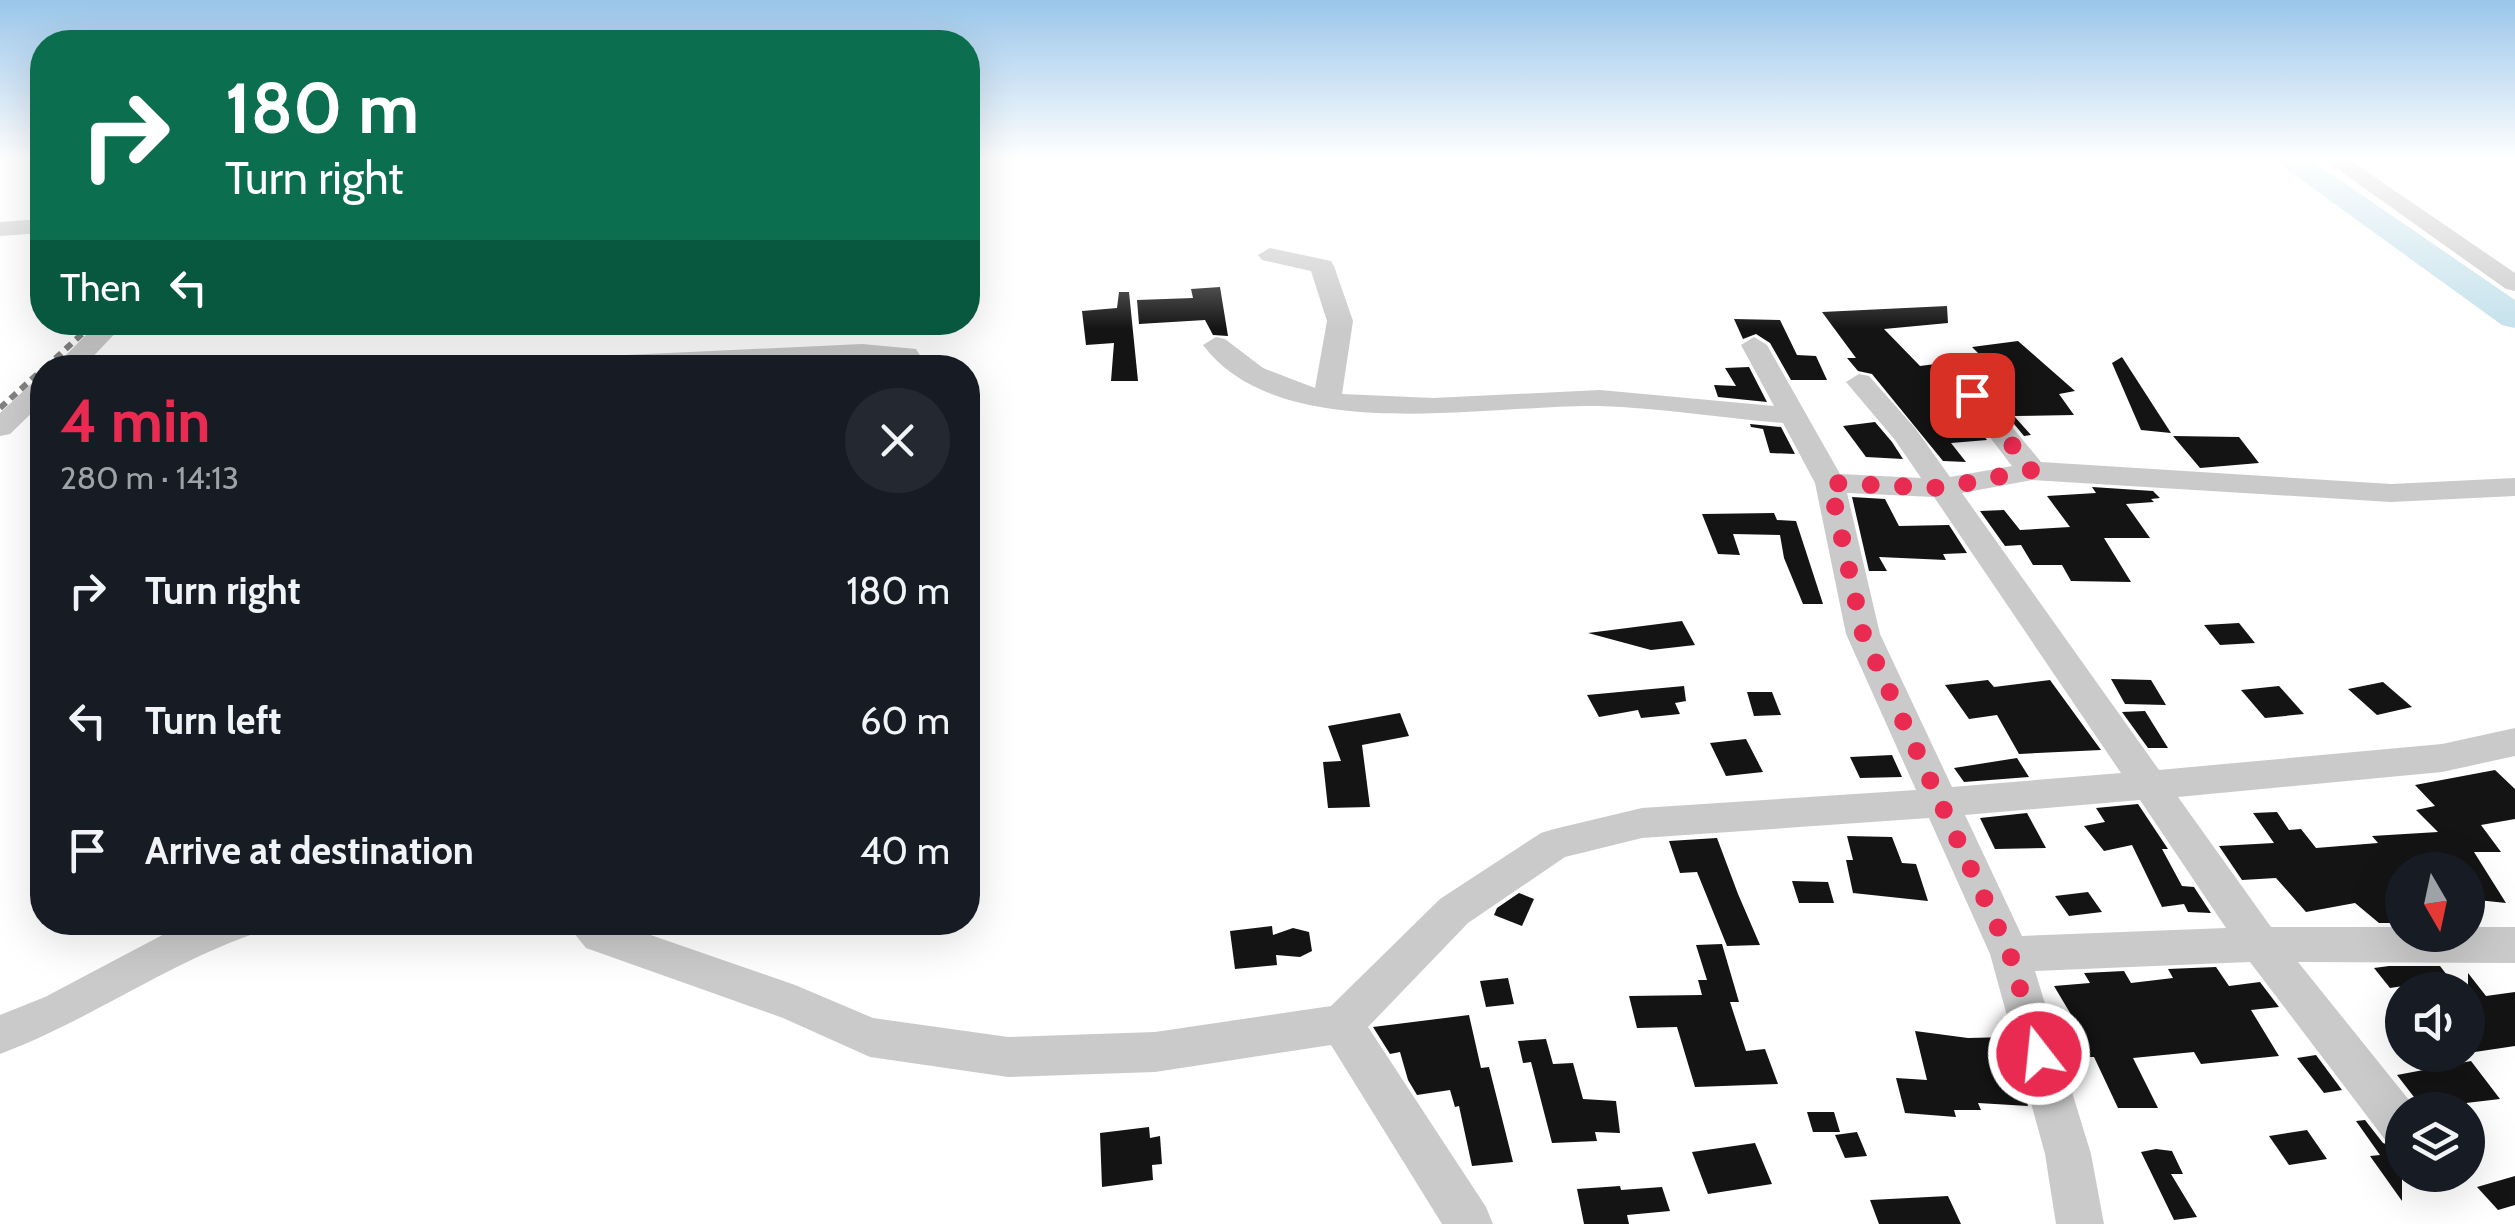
<!DOCTYPE html>
<meta charset="utf-8">
<style>
:root{--surface:#171b24;--page:#242831;--text:#f1f3f6;--muted:#9ea1a6;--accent:#e92a51}
body{margin:0;font-family:Cabin,sans-serif;background:var(--page);color:var(--text);height:100vh;display:flex;flex-direction:column;font-size:38px;white-space:nowrap}
*{box-sizing:border-box;margin:0}
p{font-size:32px;color:var(--muted)}
.icon{flex:none;width:55px;height:55px;fill:none;stroke:currentColor;stroke-width:2;stroke-linecap:round;stroke-linejoin:round}
.map{position:relative;flex:1;overflow:hidden}
.drawer{position:absolute;left:30px;top:355px;width:950px;height:580px;display:flex;flex-direction:column;background:var(--surface);border-radius:40px;box-shadow:0 10px 40px #0002}
.drawer>*{flex:none}
.hud{position:absolute;left:30px;top:30px;width:950px;height:305px;border-radius:40px;box-shadow:0 10px 40px #0002;background:#0b6e4f;color:#fff;overflow:hidden}
.needle{width:65px;rotate:171deg}
.tools{position:absolute;left:2385px;top:852px;display:grid;gap:20px}
.tools a{display:grid;place-items:center;width:100px;height:100px;border-radius:50%;background:var(--surface);box-shadow:0 10px 40px #0002;font-size:50px}
.pin{position:absolute;display:grid;place-items:center;width:85px;height:85px;color:#fff;margin:-42px;border-radius:20px;box-shadow:0 5px 15px #0006}
.me{position:absolute;width:110px;margin:-55px;rotate:344deg;stroke-linejoin:round;filter:drop-shadow(0 0 8px #0008)}
.turn{display:flex;align-items:center;gap:35px;height:210px;padding:0 30px;font-size:45px}
.turn .icon{width:130px;height:130px;stroke-width:2.5}
.turn b{display:block;font-size:70px;line-height:85px}
.then{display:flex;align-items:center;height:95px;padding:0 30px;background:#0003;gap:20px;font-size:38px}
.round{display:grid;place-items:center;flex:none;width:105px;height:105px;border-radius:52px;background:var(--page)}
.summary{display:flex;align-items:center;justify-content:space-between;height:170px;padding:0 30px}
h1{font-size:60px;font-weight:700;line-height:75px;color:var(--accent)}
ul{padding:0;list-style:none}
li{display:flex;align-items:center;gap:30px;height:130px;padding:0 30px}
li div{flex:1}
li b{display:block;font-size:38px}
li em{font-style:normal}
.map>svg:first-child{display:block}
.lines{fill:none;stroke-linecap:round;stroke-linejoin:round}
.river{fill:#c5e2ec;fill-rule:evenodd}
.building{fill:#141414}
.minor{fill:#cacaca;fill-rule:evenodd}
.rail{stroke:#828282;stroke-width:6;stroke-dasharray:8 6;stroke-linecap:butt}
.route{stroke:#e92a51;stroke-width:18;stroke-dasharray:0 32.4}
</style>
<div class="map">
<svg width="2515" height="1224" viewBox="0 0 2515 1224">
<rect width="100%" height="100%" fill="#fff"/>
<g class="lines">
<polygon class="river" points="2271,158 2308,158 2515,300 2515,328 2502,325"/>
</g>
<g class="building">
<polygon points="1220,287 1228,336 1213,335 1205,320 1139,324 1137,300 1193,298 1191,289"/>
<polygon points="1119,292 1129,292 1138,381 1111,381 1114,343 1086,345 1082,311 1117,308"/>
<polygon points="1947,306 1948,323 1884,329 1920,366 1943,363 1935,372 1987,440 1951,443 1966,462 1943,461 1872,374 1858,371 1847,358 1856,358 1822,312"/>
<polygon points="1734,319 1780,320 1797,355 1816,356 1827,380 1791,380 1770,343 1756,334 1743,339"/>
<polygon points="2018,341 2075,391 2059,394 2074,415 2014,416 2031,435 2024,436 1961,360 1982,357 1972,347"/>
<polygon points="2122,357 2171,433 2141,430 2112,363"/>
<polygon points="1749,367 1767,402 1718,397 1714,385 1736,386 1725,368"/>
<polygon points="1875,422 1892,442 1903,459 1866,457 1843,426"/>
<polygon points="1750,424 1781,427 1795,454 1770,453 1763,429 1751,427"/>
<polygon points="2173,436 2239,437 2259,463 2200,468"/>
<polygon points="2092,487 2153,491 2160,498 2151,499 2154,502 2126,504 2150,538 2104,538 2131,582 2071,581 2062,565 2033,565 2021,545 2005,546 1980,511 2004,510 2020,530 2070,527 2047,496 2096,493"/>
<polygon points="1852,497 1885,499 1899,526 1949,525 1967,553 1943,554 1946,560 1879,557 1887,571 1869,571"/>
<polygon points="1774,513 1777,520 1796,521 1823,604 1803,604 1784,558 1780,535 1733,534 1740,555 1718,554 1702,514"/>
<polygon points="1682,621 1695,645 1651,650 1588,633"/>
<polygon points="2239,623 2255,643 2220,645 2204,625"/>
<polygon points="2111,679 2151,680 2166,705 2125,704"/>
<polygon points="1988,680 1994,687 2050,680 2101,750 2019,754 1997,715 1969,719 1945,685"/>
<polygon points="2383,682 2412,707 2377,715 2348,689"/>
<polygon points="1684,686 1686,701 1675,703 1680,714 1641,718 1638,710 1599,717 1587,695"/>
<polygon points="2279,686 2304,714 2265,718 2241,690"/>
<polygon points="1747,692 1772,692 1781,715 1754,716"/>
<polygon points="2145,711 2168,748 2148,748 2122,712"/>
<polygon points="1400,713 1409,736 1362,745 1370,807 1328,808 1323,762 1341,761 1328,726"/>
<polygon points="1746,739 1763,772 1726,776 1710,743"/>
<polygon points="1892,755 1902,777 1860,778 1850,757"/>
<polygon points="2017,758 2029,777 1964,782 1954,768"/>
<polygon points="2495,770 2515,789 2515,819 2481,825 2501,852 2474,852 2506,903 2468,899 2468,870 2402,870 2402,923 2379,923 2355,903 2306,912 2276,878 2242,880 2219,846 2274,843 2253,813 2277,812 2289,830 2301,829 2316,848 2378,843 2372,836 2438,832 2416,810 2435,806 2415,785"/>
<polygon points="2138,804 2168,849 2162,849 2182,886 2194,887 2211,913 2188,912 2184,904 2162,907 2132,845 2104,851 2084,826 2105,822 2096,808"/>
<polygon points="2027,813 2046,848 1995,849 1980,818"/>
<polygon points="1847,836 1892,837 1902,863 1916,864 1928,901 1853,893 1846,860 1853,860"/>
<polygon points="1717,838 1738,894 1760,945 1727,946 1697,872 1680,873 1669,841"/>
<polygon points="1792,881 1828,882 1834,903 1799,903"/>
<polygon points="2088,892 2102,912 2069,916 2055,896"/>
<polygon points="1519,893 1534,899 1522,926 1494,915 1497,908"/>
<polygon points="1272,926 1273,935 1293,928 1309,932 1312,951 1300,957 1276,955 1277,965 1235,969 1230,931"/>
<polygon points="1722,944 1739,1002 1730,1002 1746,1051 1765,1049 1778,1084 1695,1087 1677,1027 1637,1028 1629,996 1702,995 1698,980 1707,980 1696,945"/>
<polygon points="2389,966 2440,966 2450,979 2390,988 2374,968"/>
<polygon points="2216,967 2229,986 2260,982 2279,1007 2251,1010 2279,1056 2201,1064 2194,1052 2133,1058 2158,1108 2118,1108 2094,1057 2077,1057 2064,1028 2079,1028 2054,986 2090,983 2084,973 2124,971 2131,983 2173,978 2168,969"/>
<polygon points="2468,973 2486,996 2515,992 2515,1046 2468,1053"/>
<polygon points="1508,978 1514,1004 1486,1007 1480,981"/>
<polygon points="1469,1015 1481,1068 1489,1067 1513,1162 1472,1166 1459,1106 1455,1107 1450,1090 1417,1095 1408,1080 1400,1052 1390,1054 1373,1027"/>
<polygon points="1915,1031 1968,1038 2009,1037 2028,1106 1978,1103 1981,1110 1954,1110 1956,1117 1905,1113 1896,1078 1927,1080"/>
<polygon points="1546,1039 1553,1064 1573,1063 1583,1099 1616,1101 1620,1133 1595,1132 1597,1141 1552,1143 1531,1062 1523,1063 1518,1041"/>
<polygon points="2316,1055 2342,1090 2324,1093 2297,1058"/>
<polygon points="2471,1061 2500,1099 2466,1103 2472,1110 2424,1110 2397,1075"/>
<polygon points="1807,1112 1834,1112 1840,1132 1813,1132"/>
<polygon points="2365,1120 2383,1143 2402,1150 2402,1201 2370,1156 2380,1155 2356,1121"/>
<polygon points="1149,1127 1150,1138 1160,1136 1162,1164 1152,1165 1153,1180 1102,1187 1100,1133"/>
<polygon points="2307,1130 2327,1159 2289,1165 2269,1136"/>
<polygon points="1857,1132 1867,1156 1845,1158 1835,1135"/>
<polygon points="1755,1143 1772,1184 1708,1194 1692,1152"/>
<polygon points="2156,1149 2172,1151 2183,1174 2171,1174 2197,1217 2174,1220 2141,1152"/>
<polygon points="2515,1176 2515,1205 2498,1210 2477,1187"/>
<polygon points="1620,1186 1621,1190 1662,1187 1670,1211 1627,1215 1629,1224 1584,1224 1577,1189"/>
<polygon points="1948,1196 1961,1224 1879,1224 1870,1200"/>
</g>
<g class="lines">
<g class="minor">
<polygon points="2322,158 2347,158 2515,273 2515,291 2506,289"/>
<polygon points="42,219 42,233 0,236 0,222"/>
<path d="M1270 248 1331 261 1334 266 1353 321 1342 394 1433 398 1600 390 1774 406 1741 345 1754 337 1767 345 1840 474 1921 478 1895 440 1846 382 1859 374 1869 376 1915 428 1950 477 2012 466 1938 370 1951 362 1960 364 2041 462 2391 484 2515 478V496L2391 502 2032 480 1962 493 2159 770 2442 744 2515 728V756L2442 772 2178 797 2271 927H2402V935H2468V927H2515V963L2298 962 2417 1110H2402V1147L2386 1141 2250 962 2035 971 2091 1154 2104 1224H2056L2045 1154 1990 954 1929 818 1642 838 1565 857 1468 923 1368 1027 1486 1207 1493 1224H1442L1331 1045 1155 1072 1008 1077 870 1057 783 1018 586 948 565 922H613L795 985 873 1018 1008 1037 1155 1032 1331 1006 1440 899 1541 833 1554 829 1642 808 1916 790 1846 634 1815 483 1783 423C1722 418 1661 408 1599 406 1489 404 1280 448 1203 345L1216 337 1225 339 1263 368 1315 388 1327 321 1311 271 1262 260 1258 255ZM1847 493 1934 497 2121 773 1952 787 1880 634ZM2140 800 2226 928 2022 936 1965 815Z"/>
<polygon points="99,322 126,322 82,368 53,368"/>
<polygon points="862,344 916,349 928,368 901,368 898,362 506,368 519,360"/>
<polygon points="42,381 42,403 10,434 0,436 0,413 32,383"/>
<path d="M187 922H259L253 934C165 965 88 1021 0 1054V1015L45 997Z"/>
</g>
<g class="rail">
<polyline points="45,368 95,322"/>
<polyline points="0,408 42,370"/>
</g>
</g>
<linearGradient id="sky" x2="0" y2="1"><stop stop-color="#9ac6ea"/><stop offset="0.48" stop-color="#fff"/><stop offset="1" stop-color="#fff" stop-opacity="0"/></linearGradient>
<rect width="2515" height="329" fill="url(#sky)"/>
<g class="lines">
<polyline class="route" points="1972,395 2032,470 1942,488 1830,483 1863,634 2010,954 2039,1054"/>
</g>
</svg>
<div class="tools">
<a><svg class="needle" viewBox="-14 -14 28 28"><path d="M0-13l5 13h-10z" fill="#e53935"/><path d="M0 13l5-13h-10z" fill="#9ea1a6"/></svg></a>
<a><svg class="icon" aria-label="sound" viewBox="0 0 24 24"><path d="M4 9h4l5-4v14l-5-4H4zM17 9q2 3 0 6"/></svg></a>
<a><svg class="icon" aria-label="layers" viewBox="0 0 24 24"><path d="M12 4l9 5-9 5-9-5zM3 14l9 5 9-5"/></svg></a>
</div>
<div class="pin" style="left:1972px;top:395px;background:#d93025"><svg class="icon" aria-label="arrive" viewBox="0 0 24 24"><path d="M6 21V4h12l-3 4 3 4H6"/></svg></div>
<svg class="me" style="left:2039px;top:1054px" viewBox="-20 -20 40 40"><circle r="17" fill="#e92a51" stroke="#fff" stroke-width="3"/><path d="M0-11L8 9 0 5-8 9z" fill="#fff"/></svg>
<div class="hud">
<div class="turn"><svg class="icon" aria-label="right" viewBox="0 0 24 24"><path d="M7 20v-9h11M14 6l5 5-5 5"/></svg><div><b>180 m</b>Turn right</div></div>
<div class="then">Then<svg class="icon" aria-label="left" viewBox="0 0 24 24"><path d="M17 20v-9H6M10 6l-5 5 5 5"/></svg></div>
</div>
<section class="drawer">
<div class="summary"><div><h1>4 min</h1><p>280 m · 14:13</p></div><a class="round"><svg class="icon" aria-label="close" viewBox="0 0 24 24"><path d="M6 6l12 12M18 6L6 18"/></svg></a></div>
<ul>
<li><svg class="icon" aria-label="right" viewBox="0 0 24 24"><path d="M7 20v-9h11M14 6l5 5-5 5"/></svg><div><b>Turn right</b></div><em>180 m</em></li>
<li><svg class="icon" aria-label="left" viewBox="0 0 24 24"><path d="M17 20v-9H6M10 6l-5 5 5 5"/></svg><div><b>Turn left</b></div><em>60 m</em></li>
<li><svg class="icon" aria-label="arrive" viewBox="0 0 24 24"><path d="M6 21V4h12l-3 4 3 4H6"/></svg><div><b>Arrive at destination</b></div><em>40 m</em></li>
</ul>
</section>
</div>
